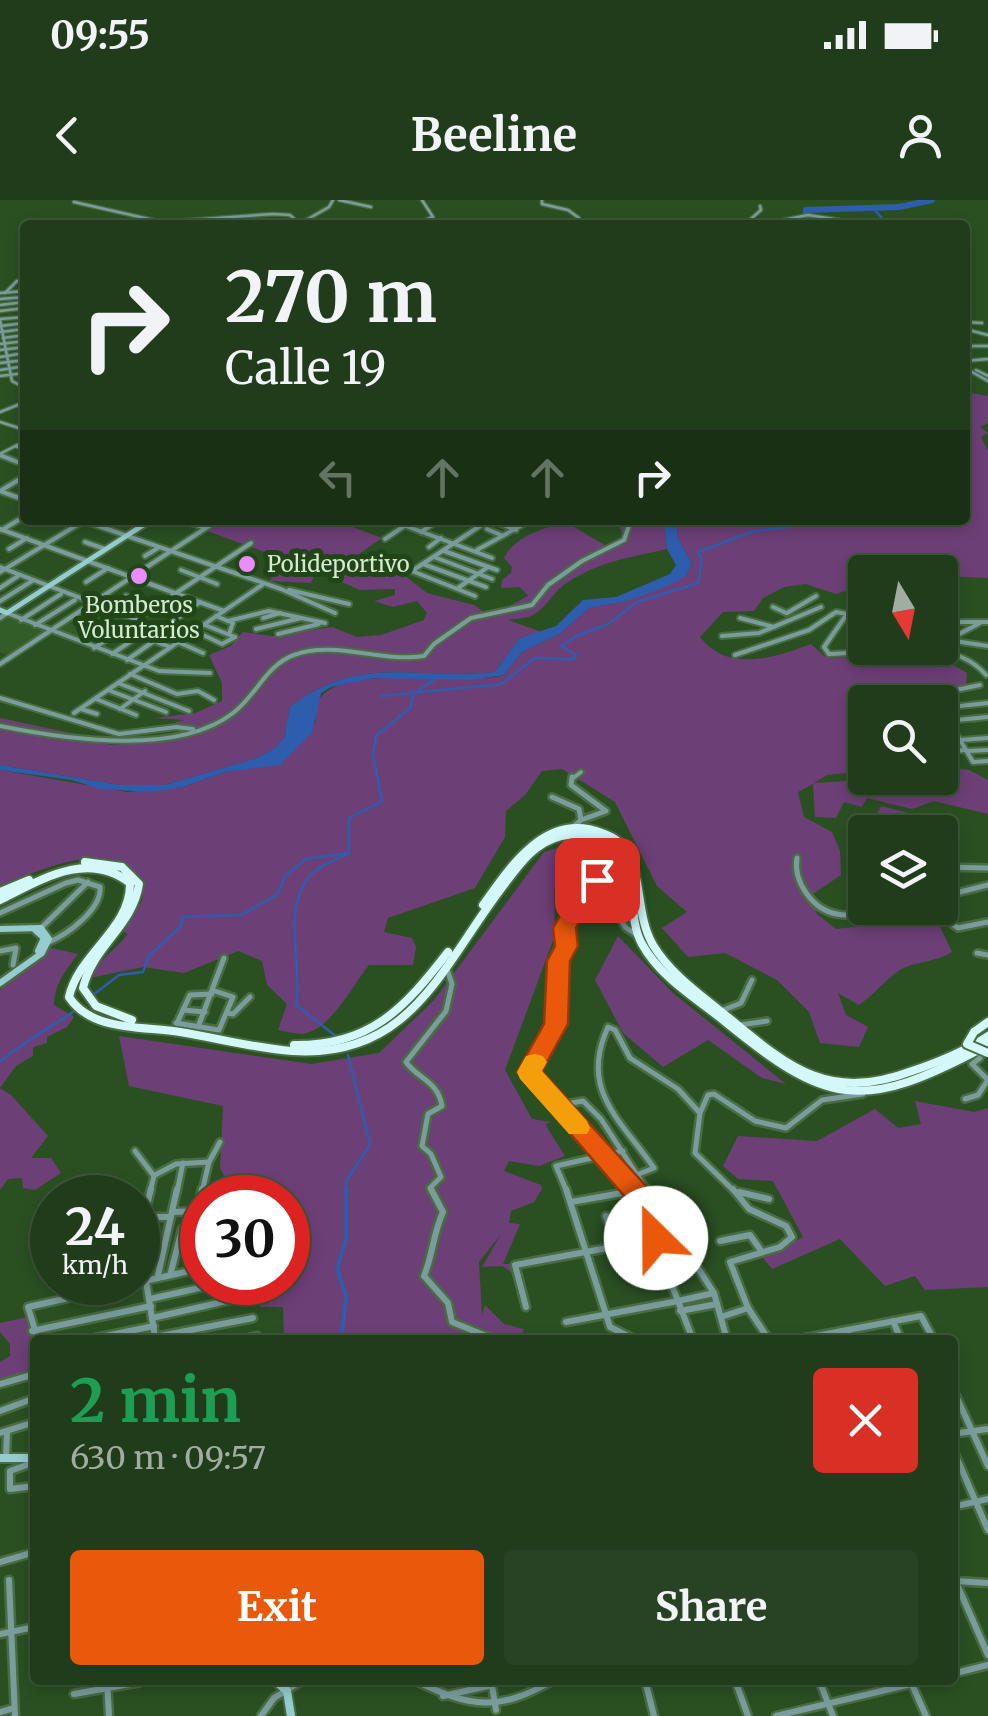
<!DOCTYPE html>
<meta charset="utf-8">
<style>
:root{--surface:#203c1a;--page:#284323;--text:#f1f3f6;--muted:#a2ada2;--line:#3d5639;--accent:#ea580c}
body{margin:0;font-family:Merriweather,serif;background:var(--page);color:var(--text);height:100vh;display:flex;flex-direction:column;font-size:38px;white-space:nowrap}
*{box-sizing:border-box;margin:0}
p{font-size:32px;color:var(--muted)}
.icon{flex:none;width:55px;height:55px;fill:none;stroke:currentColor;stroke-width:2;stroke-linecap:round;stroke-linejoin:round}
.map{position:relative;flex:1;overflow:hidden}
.details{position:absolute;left:30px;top:1135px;width:928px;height:350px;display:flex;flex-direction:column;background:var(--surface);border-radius:10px;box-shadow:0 5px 15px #0003,0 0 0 2px var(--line)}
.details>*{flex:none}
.top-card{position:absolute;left:20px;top:20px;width:950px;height:305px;border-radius:10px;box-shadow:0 5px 15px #0003,0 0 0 2px var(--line);background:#203c1a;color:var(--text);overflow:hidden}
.needle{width:65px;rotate:170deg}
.controls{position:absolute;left:848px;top:355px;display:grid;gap:20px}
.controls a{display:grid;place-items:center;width:110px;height:110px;border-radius:10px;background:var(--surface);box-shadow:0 5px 15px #0003,0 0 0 2px var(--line);font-size:50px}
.speed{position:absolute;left:30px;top:975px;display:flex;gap:20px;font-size:50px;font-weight:700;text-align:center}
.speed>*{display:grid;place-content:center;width:130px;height:130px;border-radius:50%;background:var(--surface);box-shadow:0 5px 15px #0003,0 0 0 2px var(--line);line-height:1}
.speed small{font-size:25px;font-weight:400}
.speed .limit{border:15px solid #d22;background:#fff;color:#111}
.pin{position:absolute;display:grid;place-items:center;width:85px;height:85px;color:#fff;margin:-42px;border-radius:20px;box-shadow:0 5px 15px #0006}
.me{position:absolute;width:110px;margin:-55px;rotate:337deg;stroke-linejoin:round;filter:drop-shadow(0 0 8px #0008)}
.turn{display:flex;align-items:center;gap:35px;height:210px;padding:0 40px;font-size:45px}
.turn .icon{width:130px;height:130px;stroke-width:2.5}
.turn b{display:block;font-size:70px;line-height:85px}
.lanes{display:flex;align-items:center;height:95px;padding:0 40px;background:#0003;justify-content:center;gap:50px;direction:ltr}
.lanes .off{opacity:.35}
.round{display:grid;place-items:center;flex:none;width:105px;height:105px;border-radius:10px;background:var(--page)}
.overview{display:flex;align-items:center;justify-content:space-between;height:170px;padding:0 40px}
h1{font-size:60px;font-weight:700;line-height:75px;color:#1e9e55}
.action{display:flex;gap:20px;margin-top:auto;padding:20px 40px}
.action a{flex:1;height:115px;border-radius:10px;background:var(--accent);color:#fff;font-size:40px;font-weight:700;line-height:115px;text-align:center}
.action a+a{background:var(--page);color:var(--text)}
.status{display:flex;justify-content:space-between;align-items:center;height:70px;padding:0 50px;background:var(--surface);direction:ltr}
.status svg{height:28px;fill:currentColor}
header{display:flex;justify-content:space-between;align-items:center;height:130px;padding:0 40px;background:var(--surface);font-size:45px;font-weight:700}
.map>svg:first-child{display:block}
.built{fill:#325c28}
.green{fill:#6d3f77}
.water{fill:#2e5dad}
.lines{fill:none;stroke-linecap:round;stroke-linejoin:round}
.stream-far1{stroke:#2e5dad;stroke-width:2.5}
.stream{stroke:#2e5dad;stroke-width:4}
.river{stroke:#2e5dad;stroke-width:6}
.minor-far3-casing{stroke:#496c41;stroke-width:5}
.minor-far2-casing{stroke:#496c41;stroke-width:8}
.minor-far1-casing{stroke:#496c41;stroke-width:10}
.minor-casing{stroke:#496c41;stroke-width:11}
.tertiary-casing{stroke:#496c41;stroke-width:11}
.secondary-far2-casing{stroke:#496c41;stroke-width:9}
.secondary-far1-casing{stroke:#496c41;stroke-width:11}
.secondary-casing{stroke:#496c41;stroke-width:12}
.trunk-casing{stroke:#496c41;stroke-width:12}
.minor-far3{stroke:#7a9c9d;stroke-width:2.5}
.minor-far2{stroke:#7a9c9d;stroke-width:4}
.minor-far1{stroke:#7a9c9d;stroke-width:5}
.minor{stroke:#7a9c9d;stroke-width:6}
.tertiary{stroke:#7a9c9d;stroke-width:6}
.secondary-far2{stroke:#95cccf;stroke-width:5}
.secondary-far1{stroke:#95cccf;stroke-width:6}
.secondary{stroke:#95cccf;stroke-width:8}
.trunk{stroke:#d4f8fa;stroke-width:8}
.trunk-bridge-casing{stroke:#496c41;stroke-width:12;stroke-linecap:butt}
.trunk-bridge{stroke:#d4f8fa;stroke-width:8}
.route{fill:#ea580c;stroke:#983908;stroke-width:2.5}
.slow{fill:#f59e0b}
.poi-dot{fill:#e98dfe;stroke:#204517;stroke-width:4}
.labels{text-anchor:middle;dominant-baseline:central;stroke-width:10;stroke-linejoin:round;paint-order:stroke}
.far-poi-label{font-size:22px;fill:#d5ead0;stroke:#204517;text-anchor:start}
</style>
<div class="status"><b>09:55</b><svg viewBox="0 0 49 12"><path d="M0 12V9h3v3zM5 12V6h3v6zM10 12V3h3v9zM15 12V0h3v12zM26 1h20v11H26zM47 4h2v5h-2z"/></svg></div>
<header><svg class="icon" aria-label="back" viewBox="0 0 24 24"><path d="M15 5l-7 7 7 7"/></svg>Beeline<svg class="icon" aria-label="person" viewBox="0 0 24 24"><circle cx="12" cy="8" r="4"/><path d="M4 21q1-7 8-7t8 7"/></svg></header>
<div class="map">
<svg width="988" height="1516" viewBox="0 0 988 1516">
<rect width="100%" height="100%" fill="#2a5022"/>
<g class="built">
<polygon points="97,404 136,419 98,445 58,430"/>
<polygon points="7,415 48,431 9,456 0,452 0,419"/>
</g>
<g class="green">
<path d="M965 192 988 196V223L980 227 988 233 981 237 988 251V378L940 376V372H865V385L836 394 806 384 784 387 763 398 754 411 723 412 700 437C728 473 774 458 811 444L824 456 835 458 933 453 967 473 966 485 922 492 917 500 865 502V571L827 575 814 583C855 581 888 574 929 586L916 578H940V565L969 570 988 580V614L934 601 912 609 867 598 862 607 844 602 836 618 815 617 813 584 798 592 804 617 832 632 840 651 841 675 810 696 817 714 836 729 872 725 892 708 932 710 952 752C935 763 912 761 897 772 883 782 874 795 859 805L838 793 846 815 868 827 859 847 820 843 809 812 777 780 725 753 688 757 662 728 687 712 657 686 615 602 562 569 542 571 525 595 506 611 505 637 475 688 388 718 384 732 412 738 416 747 413 765H369C353 785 330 831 302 834 295 834 285 831 278 830L287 804 267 785 262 761 238 751 184 773 143 767 90 778C98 760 116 749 128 734L122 731 142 701 144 687C111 634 45 669 0 686V570L127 592 183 587 225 572 251 568 316 522C302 453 467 488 504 475L522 452 561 433 589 408 627 401 686 376 692 363 678 339 676 320H965Z"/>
<polygon points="220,320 334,320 382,338 329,375 316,371 311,383 270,381 279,357 204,330"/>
<path d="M617 320H664L667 349C628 358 600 361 565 384 552 393 546 409 531 416 524 419 516 418 508 420L542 432 520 438 495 472C415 481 361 452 290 507L284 538 275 548 257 558 165 585H120L0 565V518L95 538 110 545 131 544 178 534 184 527 175 522 185 520 155 518 195 513 222 501V483L209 455 231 446 243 432 272 436 332 427 357 437 381 435 424 420 427 413 417 401 393 407 374 401 395 395V389L360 390 332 378 351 365 404 375 427 393 474 405 484 412 500 411 528 396 520 387 501 388 502 380 511 373 512 367 504 358C514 337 546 325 569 324L608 347 623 336Z"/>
<polygon points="881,606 940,621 935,632 891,632 871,627"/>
<polygon points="581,641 608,652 614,687 599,657 574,657 554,690 555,735 505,870 532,919 551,922 546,924 548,929 565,956 539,966 509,961 504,971 541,985 542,989 534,1002 511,1011 509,1023 520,1024 503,1064 512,1064 511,1072 502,1066 482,1067 501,1034 479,1062 482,1115 485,1105 504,1124 524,1129 522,1134 540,1140 284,1140 283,1107 260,1107 261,1083 288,1082 288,998 235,997 220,968 223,906 129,886 119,836 311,864 379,853 434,800 544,652"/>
<polygon points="618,736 673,793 786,884 762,878 708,840 663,867 623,833 595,780"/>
<path d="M51 748 78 754C66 770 54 785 54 805L74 817 67 827 47 837V843L33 847V856L16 866 0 888 11 895 48 936 31 958H51L61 973 35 990 23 988 22 978 8 979 0 990V790Z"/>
<polygon points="915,901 974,912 988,908 988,1087 925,1090 915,1076 885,1086 840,1039 772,1069 763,1058 803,1037 773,981 738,979 723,966 738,936 817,941 875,909 898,928 921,924"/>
<polygon points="28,1117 35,1140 35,1167 0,1182 0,1162 10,1156 10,1144 0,1132 0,1123"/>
</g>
<path class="water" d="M664 320H676L678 339 692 363 686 376 668 386 627 401 589 408 561 433 522 452 504 475 469 480 374 478 331 487 321 493 312 533 280 565 225 572 183 587 152 592 100 589 72 580 0 570V565L120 585H165L257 558 275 548 284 538 290 507C361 452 416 481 495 472L520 438 556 426 583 400 616 397 670 374 676 365 667 349Z"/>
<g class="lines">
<g class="stream-far1">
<polyline points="873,8 888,25"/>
<polyline points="416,492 435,479"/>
<polyline points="381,496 501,484 535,458 574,459 576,455 561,446 576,436 608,424 637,402 698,383 702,359 698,352 754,331 815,324 820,320"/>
<polyline points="93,795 119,775 143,772 149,756 181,726 182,717 241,715 277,695 286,675 306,659 349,653"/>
<path d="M337 837 296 805C303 766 282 713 308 678 317 666 336 660 349 653V618L382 601 373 555 376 536 410 508 413 495"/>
<path d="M0 862C24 841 50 828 76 810"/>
<polyline points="346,992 346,982 370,944 348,855"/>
</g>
<polyline class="stream" points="341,1140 346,1096 337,1068 346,1040 346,989"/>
<polyline class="river" points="805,25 806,10 899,7 932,0"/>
<g class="minor-far3-casing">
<g id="minor-far3">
<polyline points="339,0 371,7"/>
<polyline points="542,0 542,4 568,10 579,18 579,25"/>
<polyline points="74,2 162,22 273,14 290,15 301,25"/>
<polyline points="301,23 329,7 333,0"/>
<polyline points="412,25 433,17 422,0"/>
<polyline points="744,25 761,10 760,6"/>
<polyline points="758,25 808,15 840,20 822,25"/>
<polyline points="0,93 25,91"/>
<polyline points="5,93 17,81 25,80"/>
<polyline points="0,99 25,97"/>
<polyline points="0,105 25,102"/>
<polyline points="0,111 25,108"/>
<polyline points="0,119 25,117"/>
<polyline points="0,120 12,181 25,188"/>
<polyline points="965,122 982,123"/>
<polyline points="0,126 25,123"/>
<polyline points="965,129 988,135"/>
<polyline points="0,132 25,129"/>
<polyline points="3,138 25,135"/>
<polyline points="0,144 25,141"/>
<polyline points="0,150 25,147"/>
<polyline points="965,154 972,146 988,146"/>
<polyline points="0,157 25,153"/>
<polyline points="965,161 988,159"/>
<polyline points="0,163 25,160"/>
<polyline points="965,168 988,181"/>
<polyline points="0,170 25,166"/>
<polyline points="976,170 988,176"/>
<polyline points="0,176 25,173"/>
<polyline points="0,212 25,202"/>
<polyline points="0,222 25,230"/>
<polyline points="15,246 25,250"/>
<polyline points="0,254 25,241"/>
</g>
</g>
<g class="minor-far2-casing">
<g id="minor-far2">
<polyline points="0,255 25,265"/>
<polyline points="0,291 25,276"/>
<polyline points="0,291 25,300"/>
<polyline points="81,320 281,389 335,413"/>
<polyline points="181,320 206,328"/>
<polyline points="390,320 492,358"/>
<polyline points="491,320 516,330"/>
<polyline points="342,323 346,320"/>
<polyline points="0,329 224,411"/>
<polyline points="487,329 501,335"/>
<polyline points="2,330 25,316"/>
<polyline points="421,332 439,320"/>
<polyline points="385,339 413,320"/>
<polyline points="85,342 105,349"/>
<polyline points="429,347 441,338"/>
<polyline points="9,349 27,338"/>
<polyline points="477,350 531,320"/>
<polyline points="444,351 497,370"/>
<polyline points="145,356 158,348"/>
<polyline points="434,357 492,379"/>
<polyline points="423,364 486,387"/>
<polyline points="0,367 185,438"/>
<polyline points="394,368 412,371 475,396"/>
<polyline points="181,370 217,384"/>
<polyline points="412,371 489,320"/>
<polyline points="0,372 82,322"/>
<polyline points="86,382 108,368"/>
<polyline points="0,388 18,376"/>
<polyline points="458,388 488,367"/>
<polyline points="289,390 349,404"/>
<polyline points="126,396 157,408"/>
<polyline points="0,401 32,381"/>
<polyline points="773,407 786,413"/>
<polyline points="787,413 816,396"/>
<polyline points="124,414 142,402"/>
<path d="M847 414 824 447 829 454C878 453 950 433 986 475"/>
<polyline points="216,416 233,423 229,434"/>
<polyline points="0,418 7,413 159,471 210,473"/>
<polyline points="263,418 280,413"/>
<polyline points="740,418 774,427"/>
<polyline points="21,420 61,394"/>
<polyline points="228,421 269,411 325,423"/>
<polyline points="940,422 988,422"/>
<polyline points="35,425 75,400"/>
<polyline points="205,425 235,437"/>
<polyline points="162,429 200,402"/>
<polyline points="256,429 301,418"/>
<polyline points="195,431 222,444 235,437"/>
<polyline points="278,434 319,424"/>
<polyline points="722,436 759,433 821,407"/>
<polyline points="948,440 980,423"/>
<polyline points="948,440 988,446"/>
<polyline points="178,442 203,453"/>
<polyline points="94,448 251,343"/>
<polyline points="112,454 146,431"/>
<polyline points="735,455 809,430 836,412 847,414"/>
<polyline points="127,460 154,441 170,447"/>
<polyline points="0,464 218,320"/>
<polyline points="130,474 177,494 198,491 214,500"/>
<polyline points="118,483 189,511"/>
<polyline points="108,490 166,512"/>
<polyline points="0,498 119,534 176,527 193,529"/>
<polyline points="96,499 136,515"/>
<polyline points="937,502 932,495 980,485"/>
<polyline points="940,506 973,562 988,561"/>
<polyline points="941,508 988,503"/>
<polyline points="81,509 97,514"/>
<polyline points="120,509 145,491"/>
<polyline points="74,513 262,385"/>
<polyline points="957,520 988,517"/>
<path d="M0 526C64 539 178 556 233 513 256 496 266 465 294 455 335 440 381 463 424 456L434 444 471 418 532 405 548 385 582 361 624 340 631 320"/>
<polyline points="940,540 959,538"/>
<polyline points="960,540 988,538"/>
<polyline points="967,551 988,550"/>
<polyline points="940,552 966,550"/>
<polyline points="572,579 581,572"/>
</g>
</g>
<g class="minor-far1-casing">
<g id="minor-far1">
<polyline points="572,577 571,585 606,611 581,620"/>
<polyline points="552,597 579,609 581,620 572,628"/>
<path d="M797 658C793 682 813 710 837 714 850 717 865 712 878 708"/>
<polyline points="940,667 988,668"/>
<polyline points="940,697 988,685"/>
<path d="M0 713 66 683 78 680 100 687C102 709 68 734 49 742"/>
<polyline points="936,713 958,728 988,722"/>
<polyline points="41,728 88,682"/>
<polyline points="0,751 16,748 13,765"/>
<polyline points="977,753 988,755"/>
<polyline points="183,810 205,812"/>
<polyline points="721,811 741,803 752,780"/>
<polyline points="227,813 233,814 250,797"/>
<polyline points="176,823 219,830 233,797 215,791"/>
<polyline points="177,823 190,795 212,794"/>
<polyline points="740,825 767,821"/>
<polyline points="198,827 224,758"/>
<polyline points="980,849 980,858 972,864 988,880"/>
<polyline points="965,899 978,895 988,880"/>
<polyline points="560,905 583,901 601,919 648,992"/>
<polyline points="135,951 154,976 150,992"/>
<path d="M639 974 654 968C620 919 579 890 608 827L615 830 630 858 678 889 700 913"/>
<polyline points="155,975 176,964 209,962"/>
<polyline points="177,992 183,963"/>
<polyline points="202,992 209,962 220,942"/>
<path d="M432 992 430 988 441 977 431 954 422 946 428 914 442 906C438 881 418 879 406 862L446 811 452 784 447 769"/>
<polyline points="567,992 556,966 623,951"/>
<polyline points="630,992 647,989"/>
<polyline points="636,992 529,872 556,824 558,761 567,746 564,729 581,687 600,681 625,727 637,735"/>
<polyline points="735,992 695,953 700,913 708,895 714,894 755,921 786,928 822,900 863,894"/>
</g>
</g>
<g class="minor-casing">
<g id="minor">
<polyline points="151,989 144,1017 171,1017"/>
<path d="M431 989 443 1012C433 1034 433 1054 424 1076L448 1103 452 1122 496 1140"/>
<polyline points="566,989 610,1127 636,1140"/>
<polyline points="647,989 714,1093"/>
<polyline points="733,989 749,1009 786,1026 792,1037 780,1047 730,1062 748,1108 769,1140"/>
<polyline points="739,992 769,999"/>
<polyline points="571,1002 645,989"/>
<polyline points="197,1011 202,989"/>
<polyline points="172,1012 202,1011"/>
<polyline points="606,1016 616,1045"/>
<polyline points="720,1041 750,1035 762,1052"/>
<polyline points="171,1072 182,1029"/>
<polyline points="158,1075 177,989"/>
<polyline points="146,1081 155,1137"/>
<polyline points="150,1099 226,1082"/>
<polyline points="526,1107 515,1065 656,1039"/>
<polyline points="721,1117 748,1108"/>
<polyline points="152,1118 253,1095"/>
<polyline points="893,1121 901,1140"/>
<polyline points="566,1122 678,1101 634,989"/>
<polyline points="847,1130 851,1140"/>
<polyline points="32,1131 151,1106"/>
<polyline points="155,1137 253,1118"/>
<polyline points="38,1140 28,1107 194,1070 202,1029"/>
<polyline points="86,1140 154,1126"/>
<polyline points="239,1140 257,1136"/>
<polyline points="795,1140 921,1116 934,1140"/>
<polyline points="0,1184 35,1174"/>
<polyline points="952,1187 988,1266"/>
<polyline points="0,1211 35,1198"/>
<polyline points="0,1233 35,1222"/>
<polyline points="952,1234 988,1229"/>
<polyline points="952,1247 988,1330"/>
<polyline points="6,1258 7,1232"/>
<polyline points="35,1262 10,1271 10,1289 35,1286"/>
<polyline points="952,1307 988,1299"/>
<polyline points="952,1373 988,1455"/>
<polyline points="9,1380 15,1516"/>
<polyline points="955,1381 988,1383"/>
<polyline points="0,1434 35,1427"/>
<polyline points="952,1474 988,1465"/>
<polyline points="107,1480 109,1516"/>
<path d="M414 1480C471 1508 498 1512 554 1480"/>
<polyline points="491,1480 496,1510"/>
<polyline points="735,1480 748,1516"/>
<polyline points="819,1480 833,1516"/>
<polyline points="74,1494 141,1482"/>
<polyline points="443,1496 492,1485"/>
<polyline points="0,1512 14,1508"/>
<polyline points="261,1516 274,1498 303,1480"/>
<polyline points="776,1516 928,1480"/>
</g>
</g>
<g class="tertiary-casing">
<g id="tertiary">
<polyline points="680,1111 717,1104"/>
<polyline points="693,1140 678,1101 714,1093 727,1140"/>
<polyline points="0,1362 35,1352"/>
<polyline points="645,1480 654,1516"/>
<polyline points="910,1480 926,1516"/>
</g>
</g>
<g class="secondary-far2-casing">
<polyline id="secondary-far2" points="0,410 7,413 151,320"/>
</g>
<g class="secondary-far1-casing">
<g id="secondary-far1">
<polyline points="0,729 41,728 49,739 42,753 0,783"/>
<polyline points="35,730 44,738 38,751"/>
</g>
</g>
<g class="secondary-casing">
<g id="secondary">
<polyline points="0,1258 35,1258"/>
<polyline points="274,1480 287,1491 291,1516"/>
</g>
</g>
<g class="trunk-casing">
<g id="trunk">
<path d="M85 662 122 667 139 684C133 726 92 747 83 788L96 806 132 820"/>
<polyline points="0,692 29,680"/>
<path d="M0 700C42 679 88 650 130 683 131 729 79 753 69 797 92 832 143 826 180 832 217 838 254 848 292 851 409 859 440 770 500 690 517 668 532 643 561 636 579 632 604 634 617 650 639 675 626 715 642 744 659 775 691 795 718 816 828 907 861 913 988 845"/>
<path d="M483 705C511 666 546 611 602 633 614 637 625 645 630 657 642 685 637 717 653 745 670 773 698 793 723 813 787 866 826 903 912 871 939 862 965 851 988 836"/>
<polyline points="974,832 988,822"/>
<path d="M294 845C370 846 404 809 448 752"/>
</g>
</g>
<use href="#minor-far3" class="minor-far3"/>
<use href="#minor-far2" class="minor-far2"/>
<use href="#minor-far1" class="minor-far1"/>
<use href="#minor" class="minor"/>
<use href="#tertiary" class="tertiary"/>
<use href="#secondary-far2" class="secondary-far2"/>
<use href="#secondary-far1" class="secondary-far1"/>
<use href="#secondary" class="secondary"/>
<use href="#trunk" class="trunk"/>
<g class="trunk-bridge-casing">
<polyline id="trunk-bridge" points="974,832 967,844 988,853"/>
</g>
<use href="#trunk-bridge" class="trunk-bridge"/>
</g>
<polygon class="route" points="597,673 608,680 588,696 587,707 576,728 578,746 570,761 568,824 542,871 645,985 669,1038 665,1046 656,1049 646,1046 625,997 517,872 544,824 547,761 555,746 553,728 565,707 567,692"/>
<polygon class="slow" points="535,854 543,856 547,862 542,871 587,921 590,928 587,934 569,934 520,879 517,872 526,856"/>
<g class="poi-dot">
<circle cx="247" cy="364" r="10"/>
<circle cx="139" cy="376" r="10"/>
</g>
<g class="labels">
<g class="far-poi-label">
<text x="267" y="364">Polideportivo</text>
<text x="139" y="405" text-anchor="middle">Bomberos<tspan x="139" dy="25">Voluntarios</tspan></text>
</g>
</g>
</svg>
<div class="controls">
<a><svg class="needle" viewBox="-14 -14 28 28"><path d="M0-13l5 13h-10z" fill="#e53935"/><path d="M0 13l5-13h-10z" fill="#a2ada2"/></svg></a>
<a><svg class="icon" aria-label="search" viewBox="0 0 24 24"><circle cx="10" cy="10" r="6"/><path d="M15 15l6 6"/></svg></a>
<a><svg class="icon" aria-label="layers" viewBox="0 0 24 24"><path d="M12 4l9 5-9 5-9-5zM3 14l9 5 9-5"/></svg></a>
</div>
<div class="speed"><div>24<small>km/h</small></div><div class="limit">30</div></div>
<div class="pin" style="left:597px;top:680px;background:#d93025"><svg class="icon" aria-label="arrive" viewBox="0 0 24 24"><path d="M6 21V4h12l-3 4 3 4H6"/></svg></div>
<svg class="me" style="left:656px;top:1038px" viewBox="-20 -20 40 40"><circle r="19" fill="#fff"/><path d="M0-13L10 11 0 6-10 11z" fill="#ea580c"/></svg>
<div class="top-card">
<div class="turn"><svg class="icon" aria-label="right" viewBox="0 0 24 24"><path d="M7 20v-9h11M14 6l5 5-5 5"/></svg><div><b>270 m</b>Calle 19</div></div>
<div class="lanes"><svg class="icon off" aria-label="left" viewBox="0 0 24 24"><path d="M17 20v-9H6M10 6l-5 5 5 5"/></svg><svg class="icon off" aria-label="ahead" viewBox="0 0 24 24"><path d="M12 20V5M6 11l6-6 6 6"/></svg><svg class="icon off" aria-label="ahead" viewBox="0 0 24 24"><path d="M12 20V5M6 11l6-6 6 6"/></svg><svg class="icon" aria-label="right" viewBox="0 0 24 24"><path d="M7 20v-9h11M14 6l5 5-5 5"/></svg></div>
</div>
<section class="details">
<div class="overview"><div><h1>2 min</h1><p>630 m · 09:57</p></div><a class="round" style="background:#d93025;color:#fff"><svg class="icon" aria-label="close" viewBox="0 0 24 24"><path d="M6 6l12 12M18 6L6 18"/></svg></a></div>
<div class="action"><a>Exit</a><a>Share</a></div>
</section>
</div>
